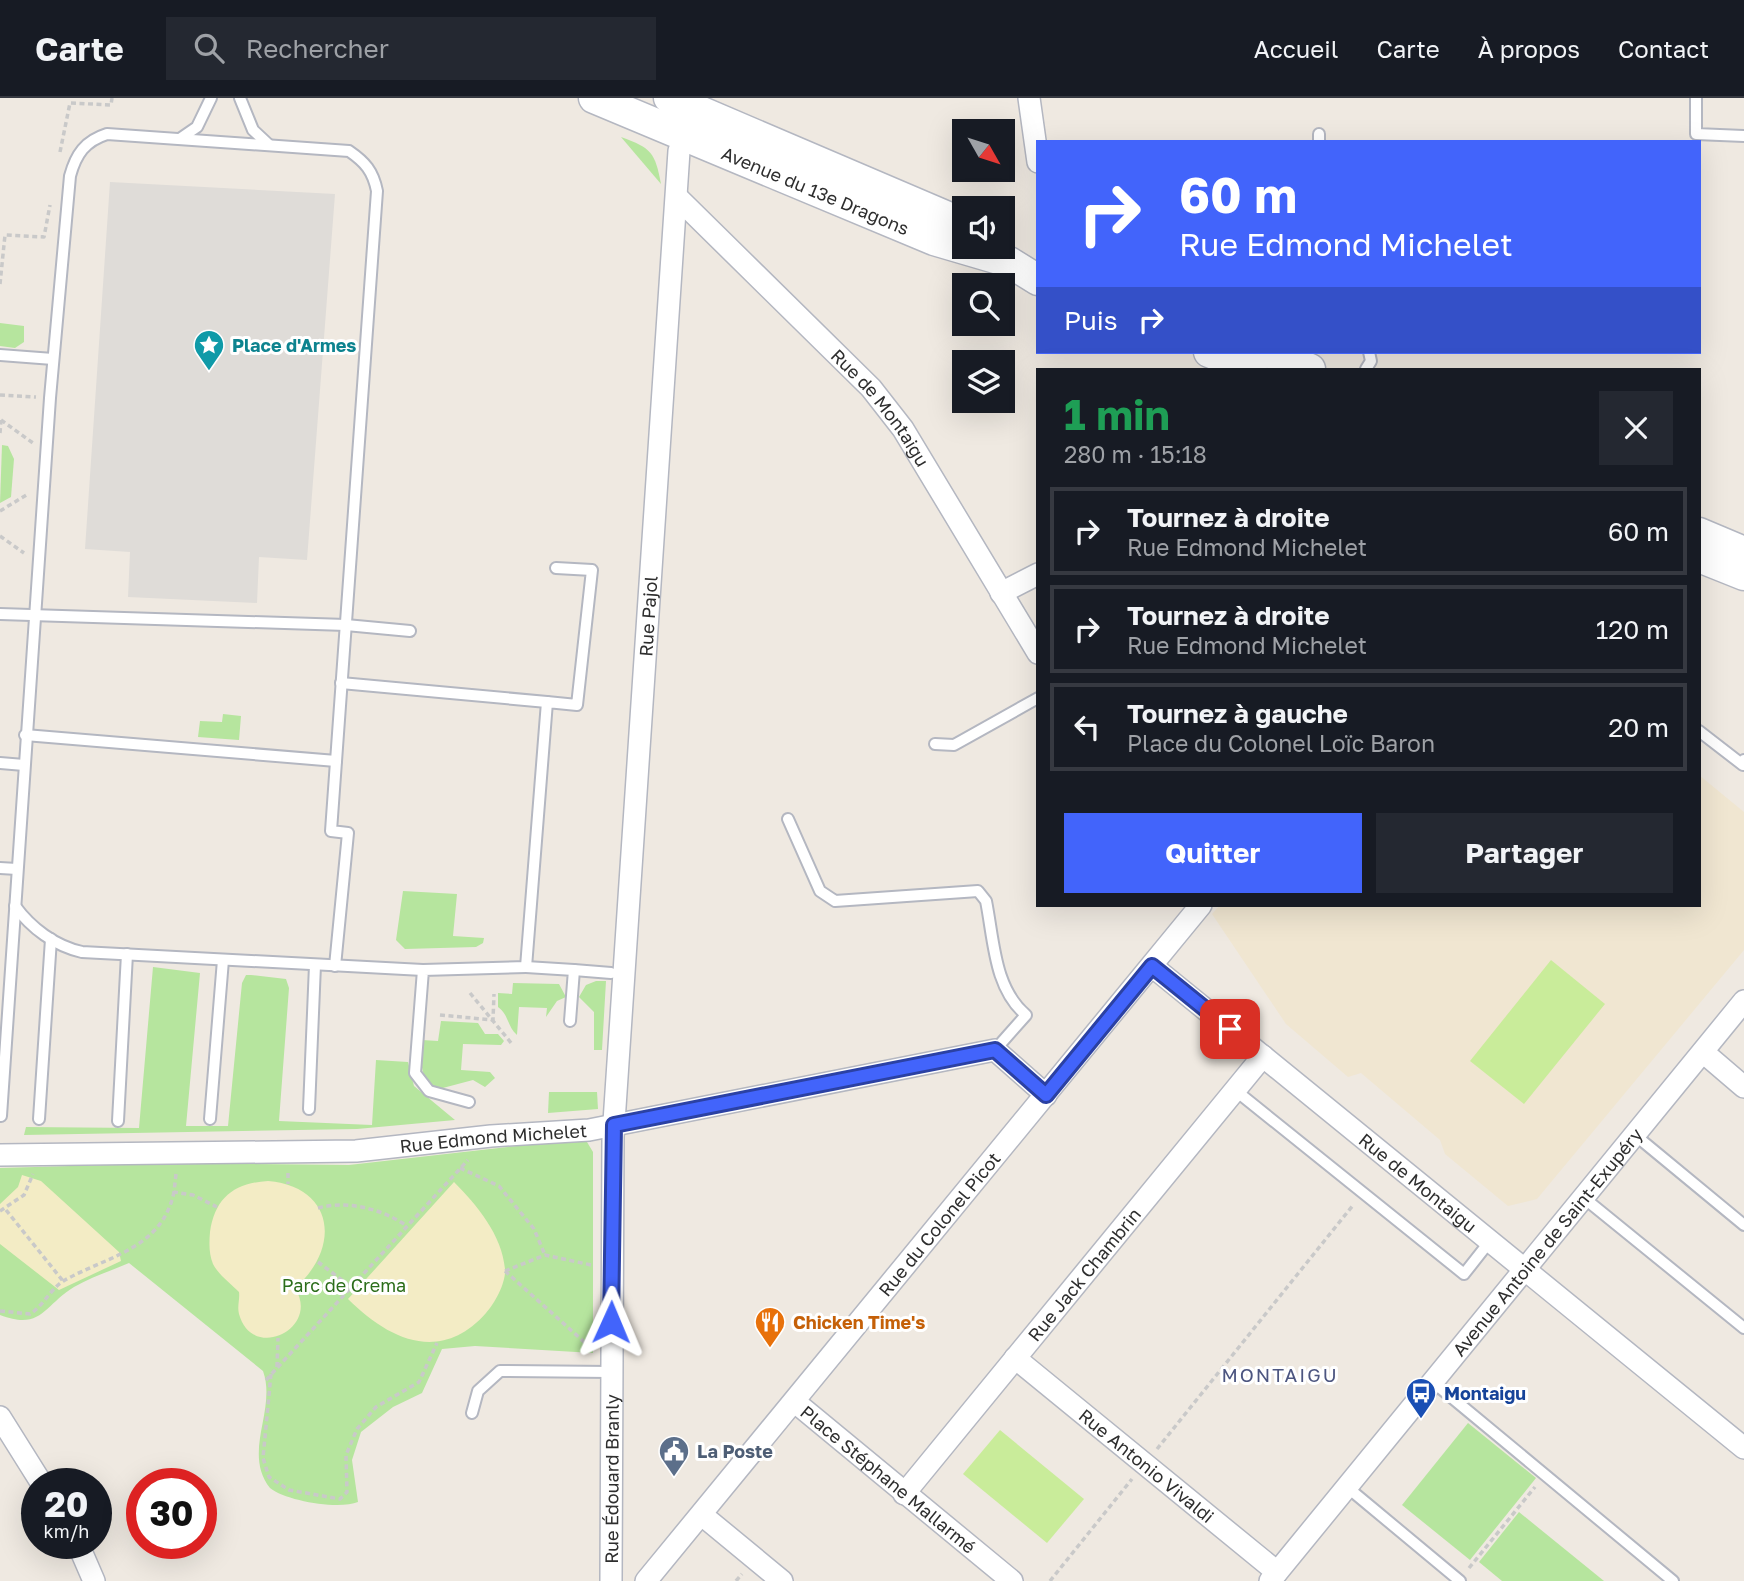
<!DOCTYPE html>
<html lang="fr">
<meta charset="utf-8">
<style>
:root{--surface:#171b24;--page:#242831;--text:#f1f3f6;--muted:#9ea1a6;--line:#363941;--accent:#4264fb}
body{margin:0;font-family:"Golos Text",sans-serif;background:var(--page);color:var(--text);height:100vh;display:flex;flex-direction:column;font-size:26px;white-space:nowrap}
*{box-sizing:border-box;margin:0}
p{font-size:23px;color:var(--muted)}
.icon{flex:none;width:38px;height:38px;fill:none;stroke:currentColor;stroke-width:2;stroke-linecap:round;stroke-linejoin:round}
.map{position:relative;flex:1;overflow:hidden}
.drawer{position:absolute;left:1036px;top:270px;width:665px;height:539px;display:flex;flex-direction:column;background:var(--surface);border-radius:0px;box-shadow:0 7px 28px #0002}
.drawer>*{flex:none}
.top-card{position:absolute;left:1036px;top:42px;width:665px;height:214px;border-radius:0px;box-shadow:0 7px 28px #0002;background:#4264fb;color:#fff;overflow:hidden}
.needle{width:46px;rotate:129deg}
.buttons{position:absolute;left:952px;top:21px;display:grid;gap:14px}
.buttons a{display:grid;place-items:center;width:63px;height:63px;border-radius:0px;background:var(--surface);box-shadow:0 7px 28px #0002;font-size:35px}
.speed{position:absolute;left:21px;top:1370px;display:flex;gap:14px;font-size:35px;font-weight:700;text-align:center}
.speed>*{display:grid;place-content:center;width:91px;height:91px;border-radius:50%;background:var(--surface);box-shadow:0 7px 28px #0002;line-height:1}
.speed small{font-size:18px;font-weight:400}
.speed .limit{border:10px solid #d22;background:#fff;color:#111}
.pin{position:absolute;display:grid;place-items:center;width:60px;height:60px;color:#fff;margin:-30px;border-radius:14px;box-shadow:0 4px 10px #0006}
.me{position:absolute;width:77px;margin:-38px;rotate:1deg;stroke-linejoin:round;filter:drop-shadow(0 0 5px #0008)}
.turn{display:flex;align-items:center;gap:24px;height:147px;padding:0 28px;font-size:32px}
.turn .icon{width:91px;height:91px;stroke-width:2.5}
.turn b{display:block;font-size:49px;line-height:60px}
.then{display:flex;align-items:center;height:66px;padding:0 28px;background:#0003;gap:14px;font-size:26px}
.round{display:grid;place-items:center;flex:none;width:74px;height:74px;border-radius:0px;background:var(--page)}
.headline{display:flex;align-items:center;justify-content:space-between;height:119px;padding:0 28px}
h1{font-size:42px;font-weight:700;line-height:52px;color:#1e9e55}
.action{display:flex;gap:14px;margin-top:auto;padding:14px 28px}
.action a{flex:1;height:80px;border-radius:0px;background:var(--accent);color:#fff;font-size:28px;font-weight:700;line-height:80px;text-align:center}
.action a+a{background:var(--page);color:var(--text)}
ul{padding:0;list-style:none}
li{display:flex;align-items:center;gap:21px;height:88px;margin:0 14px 10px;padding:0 14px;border:4px solid var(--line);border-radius:0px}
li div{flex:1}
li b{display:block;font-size:26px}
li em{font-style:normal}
header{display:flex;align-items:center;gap:42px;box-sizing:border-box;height:98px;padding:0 35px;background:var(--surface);border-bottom:2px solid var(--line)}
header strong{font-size:33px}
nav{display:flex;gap:38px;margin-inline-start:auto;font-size:24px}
.search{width:490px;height:63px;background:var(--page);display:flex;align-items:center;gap:18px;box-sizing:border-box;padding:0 24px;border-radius:0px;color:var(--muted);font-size:26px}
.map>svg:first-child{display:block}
.education{fill:#f0e6d1}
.green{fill:#b6e59e}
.sand{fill:#f3ecc5}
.pitch{fill:#c9ec9a}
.plaza{fill:#dfdcd8}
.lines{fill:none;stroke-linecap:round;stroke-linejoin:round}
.service-casing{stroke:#b4b7c1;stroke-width:14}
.minor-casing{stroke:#b4b7c1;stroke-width:24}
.secondary-casing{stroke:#b4b7c1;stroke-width:33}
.path{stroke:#c9c9c9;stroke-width:3.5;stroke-dasharray:5 3.5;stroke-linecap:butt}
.service{stroke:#fff;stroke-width:10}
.minor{stroke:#fff;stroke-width:21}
.secondary{stroke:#fff;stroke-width:30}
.route-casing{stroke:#2b41a3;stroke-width:18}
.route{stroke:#4264fb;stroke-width:12}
.labels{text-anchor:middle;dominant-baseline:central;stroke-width:6;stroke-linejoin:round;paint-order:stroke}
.street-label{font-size:18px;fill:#2e2e2e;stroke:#fff}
.culture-label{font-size:18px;font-weight:bold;fill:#0d838f;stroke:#fff;text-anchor:start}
.park-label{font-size:18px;fill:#2c6e1b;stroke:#fff}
.food-label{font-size:18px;font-weight:bold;fill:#c56008;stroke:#fff;text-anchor:start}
.transit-label{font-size:18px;font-weight:bold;fill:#164399;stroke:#fff;text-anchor:start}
.service-label{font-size:18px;font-weight:bold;fill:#4e5e75;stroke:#fff;text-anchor:start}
.neighbourhood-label{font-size:19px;letter-spacing:2px;fill:#4d5680;stroke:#fff}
</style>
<header>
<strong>Carte</strong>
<div class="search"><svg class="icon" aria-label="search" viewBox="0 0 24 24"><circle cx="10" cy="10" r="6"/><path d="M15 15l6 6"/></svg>Rechercher</div>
<nav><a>Accueil</a><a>Carte</a><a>À propos</a><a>Contact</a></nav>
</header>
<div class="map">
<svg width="1744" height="1483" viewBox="0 0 1744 1483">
<rect width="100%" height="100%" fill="#efe9e1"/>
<polygon class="education" points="1699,677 1744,714 1744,852 1537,1101 1508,1108 1445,1056 1440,1042 1361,975 1348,979 1286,926 1212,816 1220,807 1699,807"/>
<g class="green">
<path d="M621 39C652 50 655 55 661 86Z"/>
<polygon points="0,225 24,228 24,244 15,250 0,248"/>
<polygon points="2,347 8,348 14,361 11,399 0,405"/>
<polygon points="223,616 241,618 239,642 198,639 200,623 222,624"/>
<polygon points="403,793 457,796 453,838 484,840 483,845 476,849 405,851 396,842"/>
<polygon points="153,869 200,875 186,1028 228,1028 242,885 246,877 251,877 286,881 289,890 279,1023 372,1027 376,962 408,964 414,988 455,1022 357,1031 24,1037 26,1029 139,1030"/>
<polygon points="596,883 606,883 602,952 594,952 594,914 579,899 586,887"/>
<path d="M513 885 559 886 566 899 557 903 546 919 547 910 519 909 517 937C507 928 509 917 498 909V895L512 896Z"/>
<path d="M441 923 478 925 485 936H498L504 943 501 947 463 946 461 972 490 974 495 980 485 989 473 982 439 991C418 983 421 961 422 942L438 943Z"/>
<polygon points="549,994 597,994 598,1011 548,1015"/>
<path d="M579 1041 587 1044 593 1054V1255L475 1248 442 1251 422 1295 393 1309 361 1334 352 1362 358 1404C339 1412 286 1403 270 1390 242 1354 277 1312 263 1273L129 1165C111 1173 91 1179 74 1189 44 1207 42 1233 0 1217V1070L175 1065 349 1067Z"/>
<polygon points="1468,1325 1536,1380 1470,1462 1402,1407"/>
<polygon points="1519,1414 1604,1483 1502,1483 1479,1464"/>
</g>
<g class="sand">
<polygon points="22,1077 41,1083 119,1154 121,1163 59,1192 0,1146 0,1106 18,1089"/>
<path d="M268 1083C335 1089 341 1150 295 1190 321 1231 252 1264 239 1216 237 1209 240 1201 239 1194 231 1186 218 1176 213 1166 209 1156 209 1146 210 1134 215 1100 234 1085 268 1083Z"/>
<path d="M454 1084C477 1107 502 1137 505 1171 506 1185 495 1205 486 1215 441 1266 389 1242 348 1201Z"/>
</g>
<g class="pitch">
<polygon points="1551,862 1605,906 1524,1006 1470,963"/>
<polygon points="1000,1332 1084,1401 1047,1445 963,1376"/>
</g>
<polygon class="plaza" points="110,84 335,96 307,462 259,459 257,505 128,499 130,454 85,451"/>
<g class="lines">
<g class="service-casing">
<g id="service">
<polyline points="240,0 253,32 269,47"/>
<polyline points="1696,0 1696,36 1744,38"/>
<polyline points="1319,36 1319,44"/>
<polyline points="181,40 197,29 211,0"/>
<polyline points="0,257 53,261"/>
<polyline points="1366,271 1371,263 1369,254"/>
<polyline points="0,516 346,527 410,533"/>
<polyline points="341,585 547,604"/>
<polyline points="1699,633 1743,667 1744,662"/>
<polyline points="25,637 336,663"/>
<polyline points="935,646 954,647 1038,600"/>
<polyline points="0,665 24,667"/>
<path d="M788 721 820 793 835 803 978 793 986 803C994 843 994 890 1026 917L995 952"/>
<polyline points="0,770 17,771"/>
<path d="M15 808C31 830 55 848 82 854L423 872"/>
<polyline points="526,869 574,872 570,923"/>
<polyline points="574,872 611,875"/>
<polyline points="1235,992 1464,1176 1490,1143"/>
<polyline points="469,1004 429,993 415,975 423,872 526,869 547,604 577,607 592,472 556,470"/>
<polyline points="309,1011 315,867"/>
<path d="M1 1018 50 300 70 78C76 56 85 43 107 36L349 53C365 64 373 73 377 93L331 733 348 735 335 868"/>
<polyline points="39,1021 51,841"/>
<polyline points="210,1021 223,862"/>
<polyline points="118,1023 127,856"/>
<polyline points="1635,1037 1744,1127"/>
<polyline points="1584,1100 1744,1230"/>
<polyline points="1433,1284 1673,1483"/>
<polyline points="472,1315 478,1293 500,1273 611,1274"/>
<polyline points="1347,1389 1460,1483"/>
</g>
</g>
<g class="minor-casing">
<g id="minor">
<polyline points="1029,0 1038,64"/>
<path id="s1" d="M678 100 871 290 903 331 1038 555"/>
<polyline points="1001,495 1038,476"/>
<path id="s2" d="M1152 868 1744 1350"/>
<polyline points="1703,954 1744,989"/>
<path id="s3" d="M0 1057 356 1053 491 1038 589 1032 995 952 1046 997"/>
<path id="s4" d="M1015 1260 1277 1474"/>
<path id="s5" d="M795 1304 1012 1483"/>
<polyline points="0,1319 42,1386"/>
<path id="s6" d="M904 1396 1263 958"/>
<polyline points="702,1417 782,1483"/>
<polyline points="78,1446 94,1483"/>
<path id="s7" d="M611 1483 613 1039 679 53 689 26"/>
<path id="s8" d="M646 1483 1201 807"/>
<path id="s9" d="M1270 1483 1744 903"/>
</g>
</g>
<g class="secondary-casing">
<g id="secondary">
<path id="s10" d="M594 0 934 142 1009 164 1038 182"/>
<polyline points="669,0 964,126"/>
<polyline points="1209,254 1252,271"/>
<polyline points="1268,254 1310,271"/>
<polyline points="1699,435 1744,454"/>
<polyline points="1699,459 1744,477"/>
</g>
</g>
<g class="path">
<polyline points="60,54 70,5 111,7 112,0"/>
<polyline points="0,186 5,137 44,139 50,107"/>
<polyline points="0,297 36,299"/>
<polyline points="1,322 33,345"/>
<polyline points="0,335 1,322"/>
<polyline points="0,413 28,396"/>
<polyline points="0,438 24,455"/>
<polyline points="470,895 512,946"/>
<polyline points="440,917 493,922 494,896"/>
<polyline points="460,1070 499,1088 534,1131 545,1157"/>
<polyline points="288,1075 288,1086"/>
<polyline points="176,1076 174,1094 193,1097 217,1109"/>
<path d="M318 1110C348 1102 382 1111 407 1128"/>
<polyline points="6,1112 63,1183"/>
<polyline points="0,1113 24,1097 33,1076"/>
<polyline points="318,1164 351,1189"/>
<polyline points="505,1173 592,1251"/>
<polyline points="505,1173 545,1157 591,1167"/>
<path d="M0 1213 30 1216C44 1207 51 1190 65 1182 108 1158 162 1151 174 1094"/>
<polyline points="277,1269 278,1240"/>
<polyline points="271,1276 263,1360 269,1379 289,1392 340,1401 347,1394 346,1357 357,1331 376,1309 419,1284 437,1245"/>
<polyline points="266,1282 468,1062"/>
<polyline points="1157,1351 1354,1106"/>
<polyline points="1469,1470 1535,1389"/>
<polyline points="736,1483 742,1476"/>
<polyline points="1050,1483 1132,1381"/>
</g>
<use href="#service" class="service"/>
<use href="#minor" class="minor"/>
<use href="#secondary" class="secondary"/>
</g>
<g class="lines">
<g class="route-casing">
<polyline id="route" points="611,1224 614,1027 995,952 1046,997 1152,868 1230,931"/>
</g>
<use href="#route" class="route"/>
</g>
<defs>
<g id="sight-pin" transform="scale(1.575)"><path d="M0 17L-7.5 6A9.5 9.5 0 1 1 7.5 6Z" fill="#0f9aa8" stroke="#fff"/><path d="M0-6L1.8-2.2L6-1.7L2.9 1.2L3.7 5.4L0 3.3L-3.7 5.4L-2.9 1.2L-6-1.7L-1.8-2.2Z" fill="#fff"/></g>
<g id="restaurant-pin" transform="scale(1.575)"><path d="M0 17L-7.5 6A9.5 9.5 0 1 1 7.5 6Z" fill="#e8710a" stroke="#fff"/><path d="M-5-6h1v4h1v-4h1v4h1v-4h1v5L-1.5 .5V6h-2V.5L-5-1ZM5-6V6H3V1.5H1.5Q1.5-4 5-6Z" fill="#fff"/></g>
<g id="bus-pin" transform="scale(1.575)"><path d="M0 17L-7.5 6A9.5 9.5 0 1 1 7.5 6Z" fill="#1a4fb4" stroke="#fff"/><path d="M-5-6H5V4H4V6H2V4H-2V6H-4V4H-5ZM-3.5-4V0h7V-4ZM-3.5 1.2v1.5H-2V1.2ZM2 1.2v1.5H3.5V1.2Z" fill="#fff"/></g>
<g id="civic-pin" transform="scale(1.575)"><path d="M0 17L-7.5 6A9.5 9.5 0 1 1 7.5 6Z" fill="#5c6f8a" stroke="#fff"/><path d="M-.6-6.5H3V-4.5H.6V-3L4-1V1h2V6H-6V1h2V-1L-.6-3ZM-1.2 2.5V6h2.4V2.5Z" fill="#fff"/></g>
</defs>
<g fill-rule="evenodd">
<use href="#sight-pin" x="209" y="247"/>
<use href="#restaurant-pin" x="770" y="1224"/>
<use href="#bus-pin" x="1421" y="1295"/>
<use href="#civic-pin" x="674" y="1353"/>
</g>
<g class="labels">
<g class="street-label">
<text stroke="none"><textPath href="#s10" startOffset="240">Avenue du 13e Dragons</textPath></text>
<text stroke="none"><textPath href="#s1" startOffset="292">Rue de Montaigu</textPath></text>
<text stroke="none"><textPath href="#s7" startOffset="966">Rue Pajol</textPath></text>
<text stroke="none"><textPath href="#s3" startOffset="494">Rue Edmond Michelet</textPath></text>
<text stroke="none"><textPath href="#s2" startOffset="343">Rue de Montaigu</textPath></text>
<text stroke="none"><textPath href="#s8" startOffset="462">Rue du Colonel Picot</textPath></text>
<text stroke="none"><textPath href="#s9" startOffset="438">Avenue Antoine de Saint-Exupéry</textPath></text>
<text stroke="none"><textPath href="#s6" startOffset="284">Rue Jack Chambrin</textPath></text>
<text stroke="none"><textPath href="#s4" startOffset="170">Rue Antonio Vivaldi</textPath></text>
<text stroke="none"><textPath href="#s5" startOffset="121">Place Stéphane Mallarmé</textPath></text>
<text stroke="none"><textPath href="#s7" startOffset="102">Rue Édouard Branly</textPath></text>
</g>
<g class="culture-label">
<text x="232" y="247">Place d'Armes</text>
</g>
<g class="park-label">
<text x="344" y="1187">Parc de Crema</text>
</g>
<g class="food-label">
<text x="793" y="1224">Chicken Time's</text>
</g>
<g class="transit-label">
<text x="1444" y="1295">Montaigu</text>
</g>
<g class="service-label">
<text x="697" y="1353">La Poste</text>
</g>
<g class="neighbourhood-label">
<text x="1280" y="1276">MONTAIGU</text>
</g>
</g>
</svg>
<div class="buttons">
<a><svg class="needle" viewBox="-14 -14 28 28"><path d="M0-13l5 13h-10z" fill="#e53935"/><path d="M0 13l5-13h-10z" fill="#9ea1a6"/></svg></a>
<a><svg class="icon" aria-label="sound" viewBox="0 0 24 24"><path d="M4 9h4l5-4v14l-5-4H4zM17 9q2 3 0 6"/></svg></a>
<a><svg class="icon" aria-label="search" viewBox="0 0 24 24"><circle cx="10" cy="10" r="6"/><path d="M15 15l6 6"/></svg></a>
<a><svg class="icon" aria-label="layers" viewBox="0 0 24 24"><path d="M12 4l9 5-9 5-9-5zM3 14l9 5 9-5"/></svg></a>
</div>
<div class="speed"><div>20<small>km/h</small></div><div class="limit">30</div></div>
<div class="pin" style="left:1230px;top:931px;background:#d93025"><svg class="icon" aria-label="arrive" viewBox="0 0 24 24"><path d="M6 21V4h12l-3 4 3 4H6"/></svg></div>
<svg class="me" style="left:611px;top:1224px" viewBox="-20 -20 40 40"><path d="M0-17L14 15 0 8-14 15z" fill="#4264fb" stroke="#fff" stroke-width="4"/></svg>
<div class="top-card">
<div class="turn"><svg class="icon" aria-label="right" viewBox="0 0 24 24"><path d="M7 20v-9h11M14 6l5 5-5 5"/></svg><div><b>60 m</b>Rue Edmond Michelet</div></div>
<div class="then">Puis<svg class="icon" aria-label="right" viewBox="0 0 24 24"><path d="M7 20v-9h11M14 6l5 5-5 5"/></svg></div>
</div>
<section class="drawer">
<div class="headline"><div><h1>1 min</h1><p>280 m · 15:18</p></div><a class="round"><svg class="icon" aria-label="close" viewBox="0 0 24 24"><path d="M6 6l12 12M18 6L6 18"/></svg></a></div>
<ul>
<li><svg class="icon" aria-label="right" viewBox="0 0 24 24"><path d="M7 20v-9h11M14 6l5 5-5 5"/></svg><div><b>Tournez à droite</b><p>Rue Edmond Michelet</p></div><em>60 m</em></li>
<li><svg class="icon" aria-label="right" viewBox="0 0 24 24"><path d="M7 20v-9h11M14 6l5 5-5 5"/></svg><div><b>Tournez à droite</b><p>Rue Edmond Michelet</p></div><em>120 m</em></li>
<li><svg class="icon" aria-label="left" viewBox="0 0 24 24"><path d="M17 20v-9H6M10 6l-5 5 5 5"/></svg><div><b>Tournez à gauche</b><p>Place du Colonel Loïc Baron</p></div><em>20 m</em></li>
</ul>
<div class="action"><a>Quitter</a><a>Partager</a></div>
</section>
</div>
